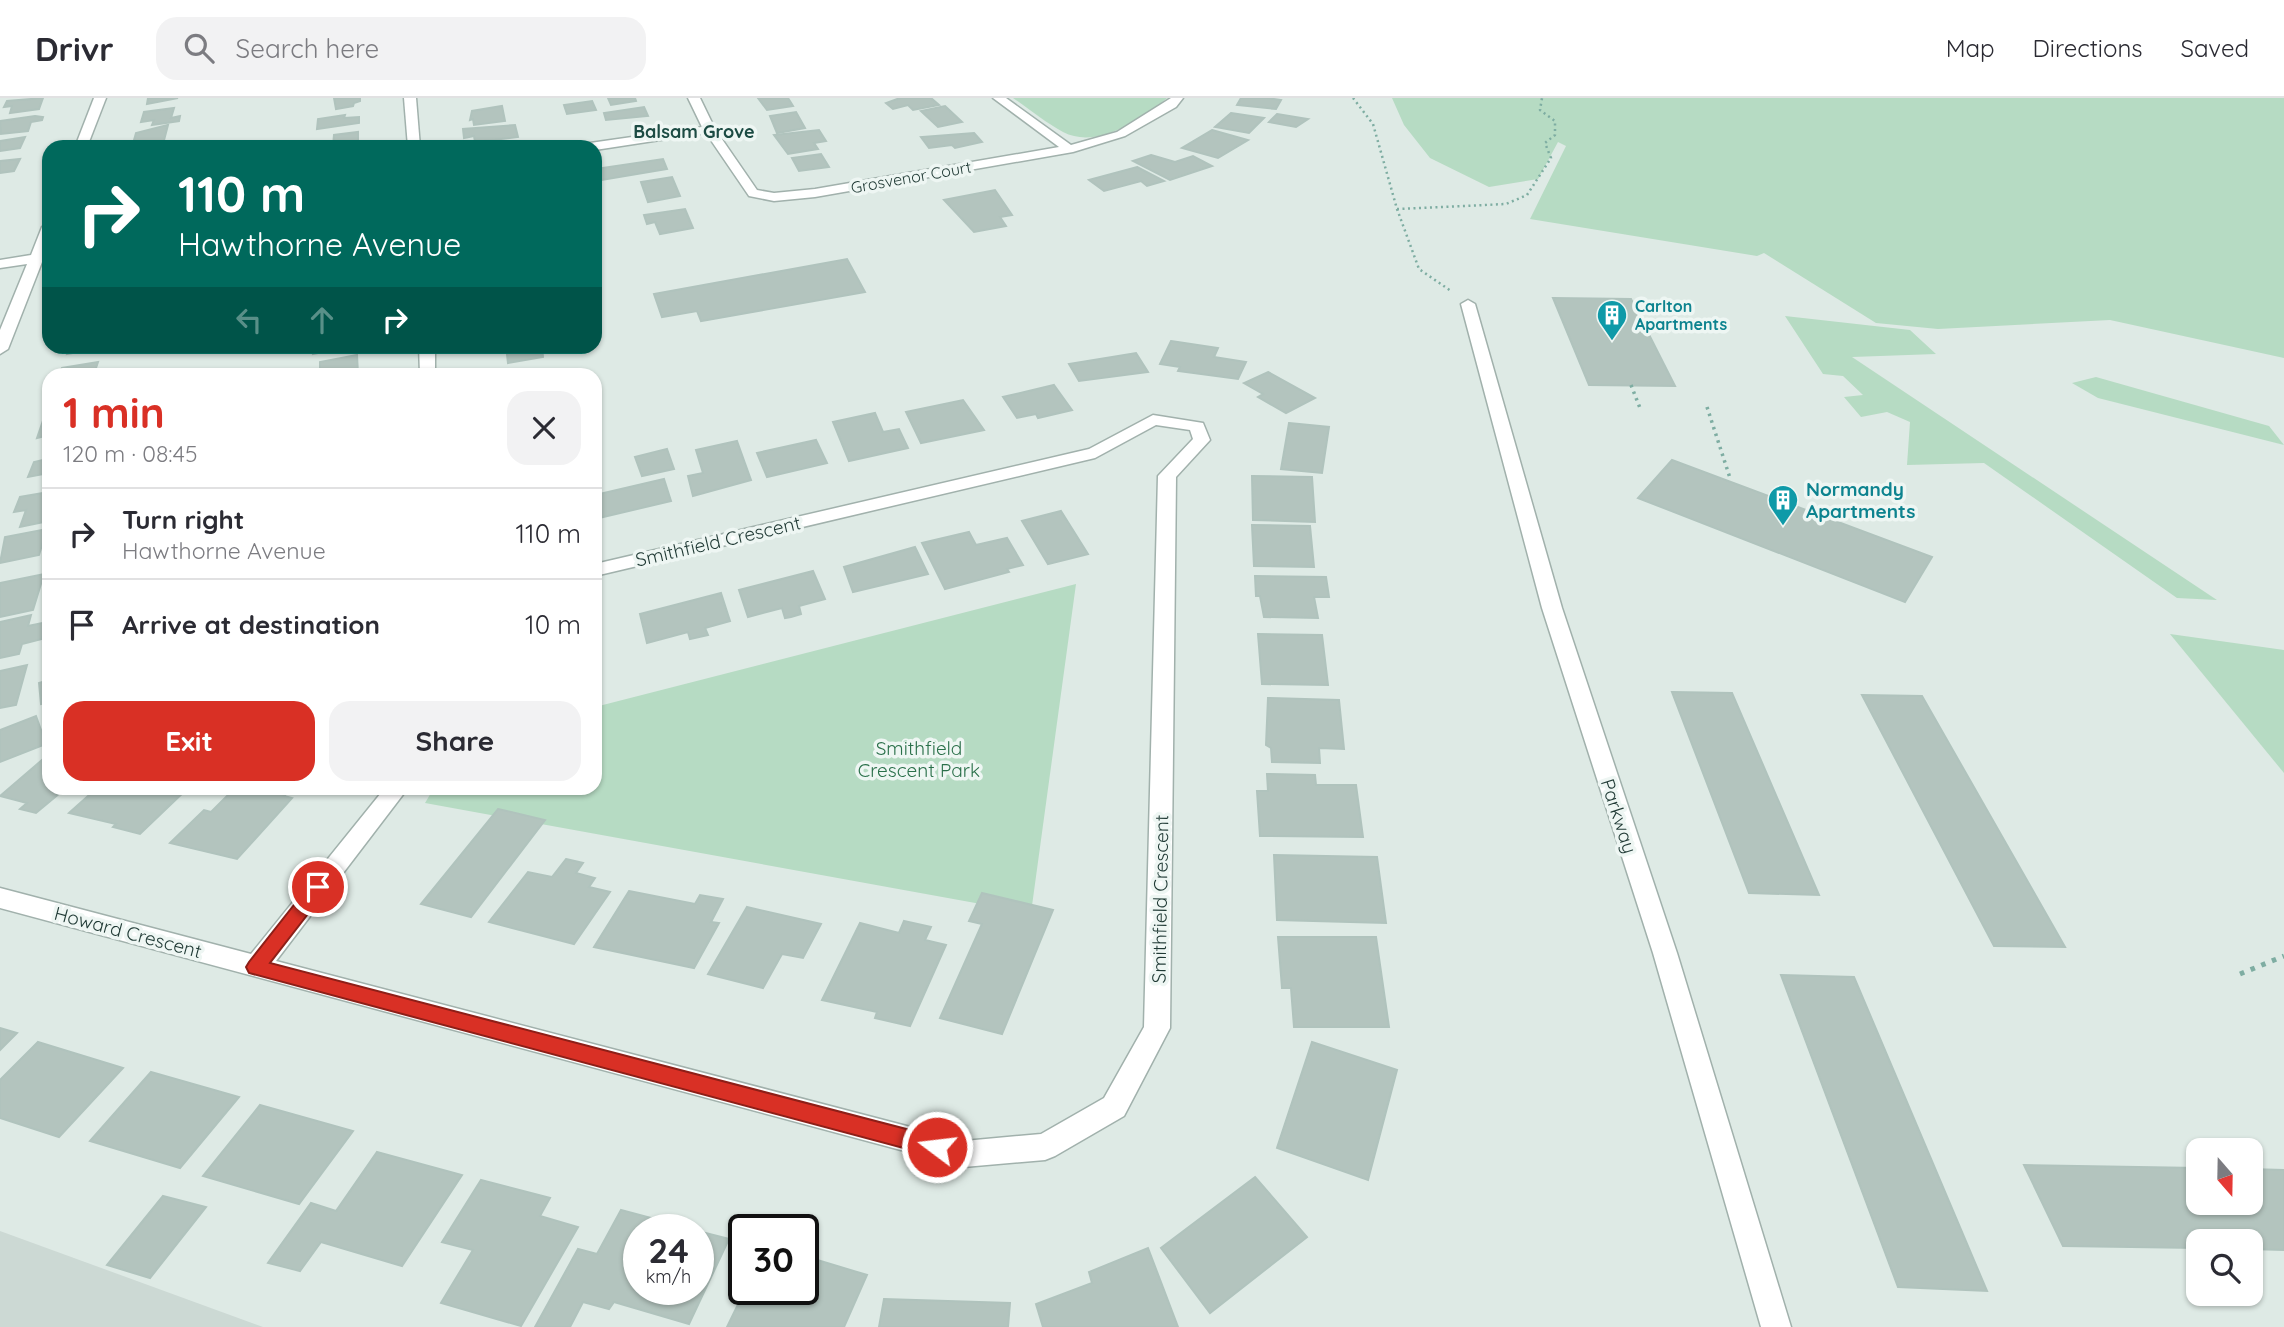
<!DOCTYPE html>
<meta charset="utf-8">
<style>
:root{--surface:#fff;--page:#f2f2f3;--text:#2b2b33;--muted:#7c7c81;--line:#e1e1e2;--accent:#d93025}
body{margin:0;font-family:Quicksand,sans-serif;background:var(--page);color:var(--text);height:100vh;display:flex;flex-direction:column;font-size:26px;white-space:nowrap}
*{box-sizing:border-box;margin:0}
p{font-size:23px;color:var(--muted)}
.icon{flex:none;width:38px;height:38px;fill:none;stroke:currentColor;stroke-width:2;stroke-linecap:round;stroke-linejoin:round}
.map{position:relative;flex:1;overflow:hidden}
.sheet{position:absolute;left:42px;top:270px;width:560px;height:427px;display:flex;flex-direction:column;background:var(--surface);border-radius:21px;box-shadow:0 2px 5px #0004}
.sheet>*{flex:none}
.banner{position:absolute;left:42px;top:42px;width:560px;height:214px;border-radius:21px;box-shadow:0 2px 5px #0004;background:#00695c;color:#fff;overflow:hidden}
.needle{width:46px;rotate:160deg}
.fabs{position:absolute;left:2186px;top:1040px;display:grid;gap:14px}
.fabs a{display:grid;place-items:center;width:77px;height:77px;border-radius:14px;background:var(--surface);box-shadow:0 2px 5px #0004;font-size:35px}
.speed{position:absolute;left:623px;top:1116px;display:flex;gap:14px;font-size:35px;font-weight:700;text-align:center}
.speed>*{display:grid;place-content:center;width:91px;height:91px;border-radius:50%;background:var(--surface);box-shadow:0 2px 5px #0004;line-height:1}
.speed small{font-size:18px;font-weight:400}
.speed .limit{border:4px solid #111;border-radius:10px;background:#fff;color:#111}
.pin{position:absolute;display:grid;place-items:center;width:60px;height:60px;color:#fff;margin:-30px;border:4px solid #fff;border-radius:50%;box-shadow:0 2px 7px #0007}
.me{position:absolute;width:77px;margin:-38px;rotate:285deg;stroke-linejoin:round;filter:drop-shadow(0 0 5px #0008)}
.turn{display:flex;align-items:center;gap:24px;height:147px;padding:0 21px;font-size:32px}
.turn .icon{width:91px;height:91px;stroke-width:2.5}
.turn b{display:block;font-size:49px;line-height:60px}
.lanes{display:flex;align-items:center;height:66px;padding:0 21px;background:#0003;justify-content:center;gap:35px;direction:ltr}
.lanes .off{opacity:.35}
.round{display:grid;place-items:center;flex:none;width:74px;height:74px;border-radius:21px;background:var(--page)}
.head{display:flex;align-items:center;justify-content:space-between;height:119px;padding:0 21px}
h1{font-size:42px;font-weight:700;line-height:52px;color:var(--accent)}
.primary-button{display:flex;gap:14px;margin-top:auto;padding:14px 21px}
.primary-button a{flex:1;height:80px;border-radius:21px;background:var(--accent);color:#fff;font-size:28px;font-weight:700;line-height:80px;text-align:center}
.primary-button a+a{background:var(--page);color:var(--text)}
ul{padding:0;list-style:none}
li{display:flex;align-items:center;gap:21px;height:91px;padding:0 21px;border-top:2px solid var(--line)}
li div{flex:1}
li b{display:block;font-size:26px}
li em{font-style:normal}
header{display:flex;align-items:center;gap:42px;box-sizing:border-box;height:98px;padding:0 35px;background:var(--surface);border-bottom:2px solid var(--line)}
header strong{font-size:33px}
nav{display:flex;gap:38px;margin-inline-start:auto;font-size:24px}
.search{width:490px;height:63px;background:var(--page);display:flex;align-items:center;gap:18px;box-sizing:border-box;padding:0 24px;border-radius:21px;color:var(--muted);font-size:26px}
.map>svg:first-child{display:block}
.built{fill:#ccd9d4}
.green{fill:#b6dbc3}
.building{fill:#b3c4be;stroke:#b0c3bd;stroke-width:2}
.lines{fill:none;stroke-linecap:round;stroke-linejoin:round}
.street-casing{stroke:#a1b1ac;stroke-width:3}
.path-far2{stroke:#7eada2;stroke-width:2.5;stroke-dasharray:2 3.5;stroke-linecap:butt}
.path-far1{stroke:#7eada2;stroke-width:3.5;stroke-dasharray:2.5 4.5;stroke-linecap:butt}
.path{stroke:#7eada2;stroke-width:5;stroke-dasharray:4.5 7;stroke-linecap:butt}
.street{fill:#fff;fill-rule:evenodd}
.route{fill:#d93025;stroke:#8d1f18;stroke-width:2}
.labels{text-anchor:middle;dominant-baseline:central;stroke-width:7;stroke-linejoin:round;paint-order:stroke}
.far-street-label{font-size:16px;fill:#1f3934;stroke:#eef6f3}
.far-culture-label{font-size:16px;font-weight:bold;fill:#0d838f;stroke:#eef6f3;text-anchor:start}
.far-neighbourhood-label{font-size:18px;font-weight:bold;fill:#1c4b43;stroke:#eef6f3}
.culture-label{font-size:19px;font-weight:bold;fill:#0d838f;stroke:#eef6f3;text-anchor:start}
.street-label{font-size:19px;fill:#1f3934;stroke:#eef6f3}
.park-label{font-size:19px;fill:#2a704a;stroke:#eef6f3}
</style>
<header>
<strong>Drivr</strong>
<div class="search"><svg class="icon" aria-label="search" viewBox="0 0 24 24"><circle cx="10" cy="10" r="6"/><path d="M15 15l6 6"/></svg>Search here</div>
<nav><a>Map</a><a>Directions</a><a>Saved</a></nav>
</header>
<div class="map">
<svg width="2284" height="1229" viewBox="0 0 2284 1229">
<rect width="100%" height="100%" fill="#deeae5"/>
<polygon class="built" points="0,1133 263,1229 0,1229"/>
<g class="green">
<path d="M1013 0H1167C1142 21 1097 52 1063 34 1046 25 1029 11 1013 0Z"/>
<polygon points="1392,0 2284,0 2284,260 2110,222 1938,231 1876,225 1764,155 1757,158 1530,121 1566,48 1558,44 1538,81 1489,89 1430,60 1404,27"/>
<polygon points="1785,218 1910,232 1936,256 1852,259 2217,502 2177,500 1984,365 1907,367 1910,324 1887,314 1861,319 1844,299 1863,297 1843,278 1823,276"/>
<polygon points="2096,279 2269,328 2284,347 2098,300 2072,285"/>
<polygon points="1076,486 1031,815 425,705 434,690 595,690 595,609"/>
<polygon points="2170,536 2284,552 2284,675"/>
</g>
<g class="building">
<polygon points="43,0 39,11 10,15 12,8 4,9 7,3"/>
<polygon points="148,0 178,0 147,6"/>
<polygon points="334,0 360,0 360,3 354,5 353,8 336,11"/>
<polygon points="608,0 635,0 636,3 611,7"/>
<polygon points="758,0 788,0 793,8 767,12"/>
<polygon points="900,0 931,0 939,7 913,12 908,7 893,11 886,5"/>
<polygon points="1241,0 1267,0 1281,2 1276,11 1237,7"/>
<polygon points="592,3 596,12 567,16 564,7"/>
<polygon points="502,8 505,23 474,27 473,21 470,22 472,13"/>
<polygon points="945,8 962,24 938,29 921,13"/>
<polygon points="644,9 648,18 606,22 604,15"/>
<polygon points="174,10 171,20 180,18 179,23 152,27 154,22 141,24 144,14"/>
<polygon points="796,14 805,30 777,35 770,18"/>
<polygon points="1231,15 1264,20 1249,35 1215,29"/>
<polygon points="1277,16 1308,21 1296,29 1269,24"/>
<polygon points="345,17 344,20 359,19 359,25 317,31 318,21"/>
<polygon points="35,18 43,19 42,22 31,24 28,33 1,36 0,23"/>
<polygon points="168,27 163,46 132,49 136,35"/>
<polygon points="515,27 518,39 475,44 474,38 464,40 463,31"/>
<polygon points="819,32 826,43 814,45 818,51 788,56 774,37"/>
<polygon points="1212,32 1248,42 1218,60 1182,50"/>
<polygon points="358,34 358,45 333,48 334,37"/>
<polygon points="974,35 982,44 955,50 952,47 929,50 921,39"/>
<polygon points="25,39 20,50 0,53 0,43"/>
<polygon points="821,56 829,69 799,73 792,60"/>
<polygon points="1151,57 1175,64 1193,58 1212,68 1170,82 1133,63"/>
<polygon points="20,61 14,73 0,75 0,63"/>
<polygon points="663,61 667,71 595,83 595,71"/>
<polygon points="1137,69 1164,83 1147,88 1141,83 1104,93 1089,82"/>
<polygon points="672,79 680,98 648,104 641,84"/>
<polygon points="995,92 1012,117 1000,119 1006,128 974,134 944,102"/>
<polygon points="685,111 693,130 660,136 655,124 647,126 644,117"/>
<polygon points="847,161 865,194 701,223 697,213 662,219 654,196"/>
<polygon points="1553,200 1631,201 1675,288 1589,287"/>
<polygon points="1171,243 1218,250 1214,259 1246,264 1238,281 1178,273 1180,269 1160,266"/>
<polygon points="69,248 113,248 67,256"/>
<polygon points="314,248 354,248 313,256"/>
<polygon points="506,248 542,248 543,259 508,265"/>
<polygon points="1136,255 1148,274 1079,283 1069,266"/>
<polygon points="357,257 358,276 320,276 320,264"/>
<polygon points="98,264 94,276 59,276 62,270"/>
<polygon points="1268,274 1315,300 1286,315 1258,299 1263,296 1244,285"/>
<polygon points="1054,287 1072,312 1038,320 1036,316 1017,320 1003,299"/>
<polygon points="963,302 984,332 921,345 906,314"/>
<polygon points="49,310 49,337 37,340 47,311"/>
<polygon points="875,315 883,334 899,331 908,350 849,363 833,324"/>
<polygon points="1289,325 1329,329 1322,375 1281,371"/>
<polygon points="816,342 827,365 767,379 757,355"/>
<polygon points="737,343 751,382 693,398 688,378 703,375 696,352"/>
<polygon points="49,347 49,375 28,379 34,364 43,362"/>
<polygon points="667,351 674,371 642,378 635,359"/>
<polygon points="1672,362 1932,459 1905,504 1638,400"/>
<polygon points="1252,378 1312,379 1315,424 1253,422"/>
<polygon points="664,381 671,403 595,421 595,397"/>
<polygon points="49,394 49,423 20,429 26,412 14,414 20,399"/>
<polygon points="1061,413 1088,456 1048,466 1022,423"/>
<polygon points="1252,427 1310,428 1314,469 1254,468"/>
<polygon points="47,431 39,457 0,465 5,439"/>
<polygon points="969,434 976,447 1007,440 1023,467 1007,471 1009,474 945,491 922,445"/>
<polygon points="915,449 928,476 853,494 844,469"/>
<polygon points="813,473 825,501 799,508 801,516 791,519 785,520 782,510 748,519 739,492"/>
<polygon points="44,476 33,512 0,519 0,485"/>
<polygon points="1255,478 1326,479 1329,499 1314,499 1318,520 1264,519 1260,498 1256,498"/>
<polygon points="721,495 730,523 705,530 708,537 690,541 688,534 647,545 640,516"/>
<polygon points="31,517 28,528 47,524 42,541 22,546 19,556 0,560 0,524"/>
<polygon points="1258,536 1322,537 1328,587 1262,586"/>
<polygon points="27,567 16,607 0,610 0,573"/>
<polygon points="49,582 49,616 46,605 41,606 39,585"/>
<polygon points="1672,594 1732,595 1819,797 1749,795"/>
<polygon points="1862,597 1922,598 2065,849 1994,848"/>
<polygon points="1268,600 1339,602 1344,651 1319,650 1320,665 1272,664 1271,650 1266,647"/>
<polygon points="36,618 46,646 0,664 0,632"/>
<polygon points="49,656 49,690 66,690 36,715 20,711 27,705 0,698"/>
<polygon points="1267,676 1315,677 1316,687 1356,687 1363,739 1260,738 1257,693 1268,693"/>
<polygon points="97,690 188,690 140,736 113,729 116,726 69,715"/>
<polygon points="235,690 291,690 284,698 292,700 237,761 170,745 204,712 211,714"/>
<polygon points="498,711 545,722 471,819 421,806"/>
<polygon points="1274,757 1377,759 1386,825 1277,822"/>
<polygon points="566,761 583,765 576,775 595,780 589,789 610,794 574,846 489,824 528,774 552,779"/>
<polygon points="629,793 695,806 700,797 723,801 711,824 719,825 694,870 594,849"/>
<polygon points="982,795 1053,812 1002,936 940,920 982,826 969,823"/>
<polygon points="747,809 821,826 803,860 782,856 763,890 708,876"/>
<polygon points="904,823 931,829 925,842 946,847 910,928 875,920 877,914 822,902 860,825 899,835"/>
<polygon points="1278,839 1376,839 1389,929 1294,929 1291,890 1282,890"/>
<polygon points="1781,877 1854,879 1987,1193 1898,1189"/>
<polygon points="0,930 17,935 0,952"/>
<polygon points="38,944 123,970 59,1039 0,1020 0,982"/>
<polygon points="1312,944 1397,972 1368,1082 1277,1050"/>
<polygon points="151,974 239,999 180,1070 90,1043"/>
<polygon points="260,1007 353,1033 299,1106 203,1078"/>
<polygon points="377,1054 462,1077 402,1168 321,1144 300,1173 268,1165 311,1105 336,1113"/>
<polygon points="2024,1067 2198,1070 2198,1104 2250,1104 2250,1071 2284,1072 2284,1152 2250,1151 2250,1143 2198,1143 2198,1150 2063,1148"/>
<polygon points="1255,1079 1307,1139 1210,1215 1161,1150"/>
<polygon points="481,1082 550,1100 540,1118 578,1129 521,1228 441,1205 473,1152 442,1144"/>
<polygon points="163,1098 206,1109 150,1180 107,1167"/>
<polygon points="621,1112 696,1132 639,1132 639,1192 698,1192 698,1133 729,1141 689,1226 614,1204 609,1211 583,1204 570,1229 535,1229 578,1151 597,1156"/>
<polygon points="1148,1150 1178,1229 1043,1229 1036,1206 1092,1185 1089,1174"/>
<polygon points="814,1161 867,1177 844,1229 727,1229 745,1192 803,1192 803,1169 809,1171"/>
<polygon points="884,1201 1010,1205 1008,1229 879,1229"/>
</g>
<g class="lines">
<g class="street-casing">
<g id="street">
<polygon points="94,0 106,0 87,49 75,49"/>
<polygon points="404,0 416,0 420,49 408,49"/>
<polygon points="688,0 700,0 715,31 757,92 774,95 815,91 1059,49 993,0 1006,0 1071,47 1117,34 1171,0 1183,0 1176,9 1125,38 1073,54 815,99 774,103 749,98 706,35 595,52 595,49 584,49 590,45 702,29"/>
<polygon points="49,125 49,146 45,155 49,156 49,162 42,164 8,251 0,256 0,232 27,166 0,170 0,162 31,157 42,129"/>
<polygon points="1468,202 1475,206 1562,510 1677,855 1791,1229 1761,1229 1653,855 1542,510 1461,206"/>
<polygon points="419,248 435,248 435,276 420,276"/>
<polygon points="1153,317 1203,325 1210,342 1176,379 1170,930 1124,1018 1055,1058 1045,1062 964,1069 0,810 0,790 251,856 385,690 408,690 276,863 964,1043 1041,1036 1104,1000 1144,929 1158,378 1193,341 1190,332 1156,327 1095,360 595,478 595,466 1089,351"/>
</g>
</g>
<g class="path-far2">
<polyline points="1353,0 1373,26 1397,111 1419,171 1451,193"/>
<polyline points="1397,111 1506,106 1527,97 1551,60 1545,45 1555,37 1555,23 1540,12 1542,0"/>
</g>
<g class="path-far1">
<polyline points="1631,287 1640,310"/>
<polyline points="1707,309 1730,380"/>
</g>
<polyline class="path" points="2240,876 2284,858"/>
<use href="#street" class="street"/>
</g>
<polygon class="route" points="318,782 328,789 325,794 270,865 937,1039 945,1042 948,1049 945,1056 937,1059 249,875 246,869 249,864 312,784"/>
<defs>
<g id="building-pin" transform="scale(1.575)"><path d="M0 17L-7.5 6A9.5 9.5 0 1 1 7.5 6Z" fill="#0f9aa8" stroke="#eef6f3"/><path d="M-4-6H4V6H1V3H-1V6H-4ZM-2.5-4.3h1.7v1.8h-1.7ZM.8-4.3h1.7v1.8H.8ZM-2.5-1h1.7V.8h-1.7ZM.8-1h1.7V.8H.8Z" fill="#fff"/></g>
</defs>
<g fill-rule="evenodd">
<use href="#building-pin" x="1612" y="217"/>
<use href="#building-pin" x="1783" y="402"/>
</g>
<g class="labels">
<g class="far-street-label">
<text transform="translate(911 79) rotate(-10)">Grosvenor Court</text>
</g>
<g class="far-culture-label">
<text x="1635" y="208">Carlton<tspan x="1635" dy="18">Apartments</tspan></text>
</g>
<g class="far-neighbourhood-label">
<text x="694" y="33">Balsam Grove</text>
</g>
<g class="culture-label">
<text x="1806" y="391">Normandy<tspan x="1806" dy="22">Apartments</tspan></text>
</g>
<g class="street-label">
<text transform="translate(718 443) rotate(-13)">Smithfield Crescent</text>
<text transform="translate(1619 718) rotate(72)">Parkway</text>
<text transform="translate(1160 801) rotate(-89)">Smithfield Crescent</text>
<text transform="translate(128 834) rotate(15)">Howard Crescent</text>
</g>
<g class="park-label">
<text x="919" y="650">Smithfield<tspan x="919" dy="22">Crescent Park</tspan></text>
</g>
</g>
</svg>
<div class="fabs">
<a><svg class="needle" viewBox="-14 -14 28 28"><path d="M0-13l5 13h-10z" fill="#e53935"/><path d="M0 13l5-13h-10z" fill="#7c7c81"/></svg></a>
<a><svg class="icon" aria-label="search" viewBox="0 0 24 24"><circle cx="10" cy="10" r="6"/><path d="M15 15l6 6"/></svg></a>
</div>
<div class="speed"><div>24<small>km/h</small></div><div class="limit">30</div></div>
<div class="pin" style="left:318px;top:789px;background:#d93025"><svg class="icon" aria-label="arrive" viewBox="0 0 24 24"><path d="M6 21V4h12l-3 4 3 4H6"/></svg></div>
<svg class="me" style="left:937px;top:1049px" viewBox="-20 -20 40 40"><circle r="17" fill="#d93025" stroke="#fff" stroke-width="3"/><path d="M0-11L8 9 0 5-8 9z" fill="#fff"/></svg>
<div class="banner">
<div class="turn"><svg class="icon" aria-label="right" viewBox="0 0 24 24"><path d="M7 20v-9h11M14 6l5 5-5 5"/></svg><div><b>110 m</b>Hawthorne Avenue</div></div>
<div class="lanes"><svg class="icon off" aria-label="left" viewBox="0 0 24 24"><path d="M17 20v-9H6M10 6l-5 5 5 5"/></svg><svg class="icon off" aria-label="ahead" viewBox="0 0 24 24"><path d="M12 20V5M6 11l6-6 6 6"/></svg><svg class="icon" aria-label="right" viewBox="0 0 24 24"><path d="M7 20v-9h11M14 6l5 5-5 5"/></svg></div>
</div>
<section class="sheet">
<div class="head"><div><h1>1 min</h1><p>120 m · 08:45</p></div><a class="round"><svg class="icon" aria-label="close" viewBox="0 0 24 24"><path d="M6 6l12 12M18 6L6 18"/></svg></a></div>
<ul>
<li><svg class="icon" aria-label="right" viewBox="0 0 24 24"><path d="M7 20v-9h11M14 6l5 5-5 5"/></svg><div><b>Turn right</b><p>Hawthorne Avenue</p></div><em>110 m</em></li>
<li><svg class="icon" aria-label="arrive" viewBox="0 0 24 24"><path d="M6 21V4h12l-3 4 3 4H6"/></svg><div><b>Arrive at destination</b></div><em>10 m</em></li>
</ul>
<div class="primary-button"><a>Exit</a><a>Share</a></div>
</section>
</div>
